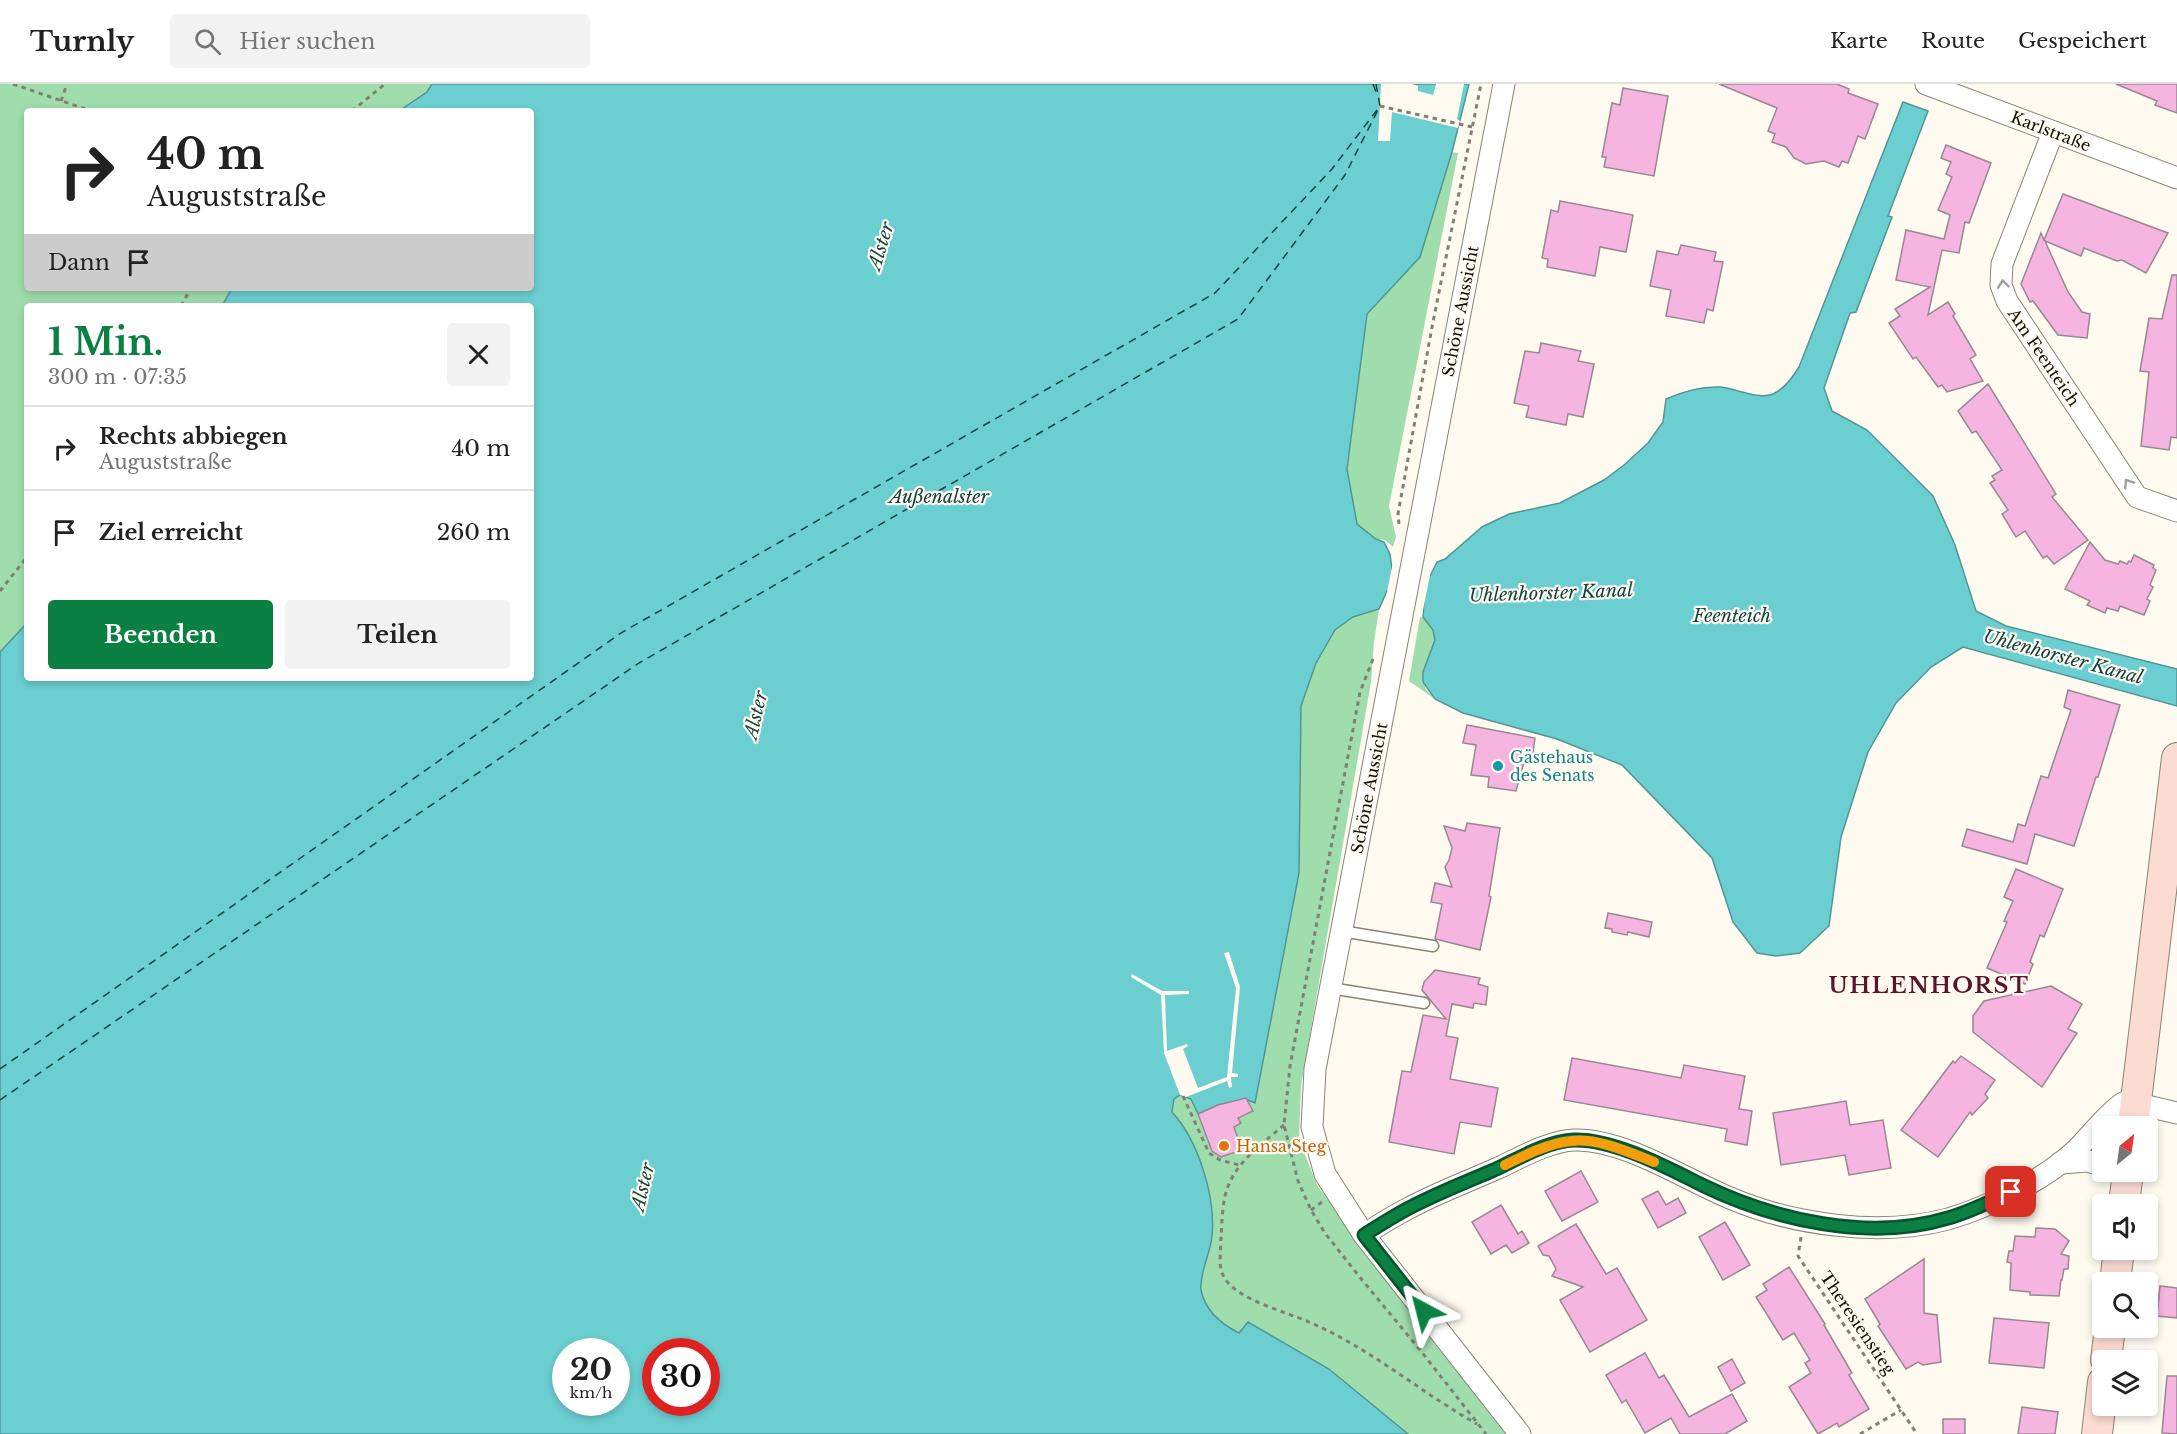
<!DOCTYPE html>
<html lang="de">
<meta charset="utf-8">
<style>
:root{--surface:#fff;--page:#f2f2f2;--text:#222;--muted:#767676;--line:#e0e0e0;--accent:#0b8043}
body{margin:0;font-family:"Libre Baskerville",serif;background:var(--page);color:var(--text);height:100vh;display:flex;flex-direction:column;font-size:22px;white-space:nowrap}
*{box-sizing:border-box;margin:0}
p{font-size:20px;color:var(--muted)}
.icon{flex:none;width:33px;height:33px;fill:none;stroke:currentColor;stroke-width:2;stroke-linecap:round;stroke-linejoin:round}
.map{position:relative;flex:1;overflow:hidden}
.side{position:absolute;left:24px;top:219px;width:510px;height:378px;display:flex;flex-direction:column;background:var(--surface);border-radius:6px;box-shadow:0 3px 9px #0003}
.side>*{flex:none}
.hud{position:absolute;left:24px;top:24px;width:510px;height:183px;border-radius:6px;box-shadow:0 3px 9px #0003;background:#fff;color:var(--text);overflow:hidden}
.needle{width:39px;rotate:29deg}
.tools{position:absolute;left:2092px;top:1032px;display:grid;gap:12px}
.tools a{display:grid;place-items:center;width:66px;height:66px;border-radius:6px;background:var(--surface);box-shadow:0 3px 9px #0003;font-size:30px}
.speed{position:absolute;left:552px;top:1254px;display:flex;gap:12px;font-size:30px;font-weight:700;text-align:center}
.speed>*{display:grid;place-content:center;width:78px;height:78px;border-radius:50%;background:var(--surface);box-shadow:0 3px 9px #0003;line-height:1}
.speed small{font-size:15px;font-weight:400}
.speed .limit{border:9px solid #d22;background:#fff;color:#111}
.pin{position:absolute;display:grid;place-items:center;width:51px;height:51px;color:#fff;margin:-26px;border-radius:12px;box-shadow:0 3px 9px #0006}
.me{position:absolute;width:66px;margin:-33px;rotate:322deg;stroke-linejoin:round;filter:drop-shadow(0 0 4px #0008)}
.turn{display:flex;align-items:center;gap:21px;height:126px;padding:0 24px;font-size:27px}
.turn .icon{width:78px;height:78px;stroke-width:2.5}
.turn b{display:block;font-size:42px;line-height:51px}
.then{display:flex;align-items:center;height:57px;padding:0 24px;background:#0003;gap:12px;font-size:22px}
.round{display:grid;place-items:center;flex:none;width:63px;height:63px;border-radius:6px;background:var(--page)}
.headline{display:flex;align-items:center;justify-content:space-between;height:102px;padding:0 24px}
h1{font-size:36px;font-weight:800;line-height:45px;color:var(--accent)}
.cta{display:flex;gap:12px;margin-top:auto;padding:12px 24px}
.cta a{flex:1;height:69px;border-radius:6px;background:var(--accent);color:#fff;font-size:24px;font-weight:800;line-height:69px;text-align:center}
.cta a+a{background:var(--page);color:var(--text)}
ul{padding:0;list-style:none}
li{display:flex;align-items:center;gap:18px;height:84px;padding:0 24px;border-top:2px solid var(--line)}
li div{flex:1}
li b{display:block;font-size:22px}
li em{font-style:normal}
header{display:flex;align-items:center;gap:36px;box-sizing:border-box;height:84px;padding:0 30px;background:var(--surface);border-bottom:2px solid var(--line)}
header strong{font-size:28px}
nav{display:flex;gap:33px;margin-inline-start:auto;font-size:21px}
.search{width:420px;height:54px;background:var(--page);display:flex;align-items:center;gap:15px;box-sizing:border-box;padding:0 21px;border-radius:6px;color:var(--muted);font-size:22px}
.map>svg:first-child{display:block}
.green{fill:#a0ddac}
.water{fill:#6bcfd1;stroke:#519695;stroke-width:1.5;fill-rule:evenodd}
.pier{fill:#fefaef}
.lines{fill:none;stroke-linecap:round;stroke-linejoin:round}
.ferry{stroke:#134242;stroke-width:1.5;stroke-dasharray:8 6;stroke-linecap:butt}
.building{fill:#f6b4e0;stroke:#988892;stroke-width:1.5}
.service-casing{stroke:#8a8474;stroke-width:13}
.minor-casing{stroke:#8a8474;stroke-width:23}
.secondary-casing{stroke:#8a8474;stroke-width:32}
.path{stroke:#827f76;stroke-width:3;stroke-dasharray:4.5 4.5;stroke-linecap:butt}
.service{stroke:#fff;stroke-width:10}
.minor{stroke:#fff;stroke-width:21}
.secondary{stroke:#fcdbd3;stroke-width:30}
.oneway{stroke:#a19f9d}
.route-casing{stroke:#07532c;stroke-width:15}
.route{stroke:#0b8043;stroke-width:10}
.slow{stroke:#f59e0b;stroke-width:10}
.culture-dot{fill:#0f9aa8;stroke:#fefaef;stroke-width:2}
.food-dot{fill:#e8710a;stroke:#fefaef;stroke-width:2}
.labels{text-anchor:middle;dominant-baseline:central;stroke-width:4.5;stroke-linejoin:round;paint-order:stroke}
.street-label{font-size:16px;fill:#13100a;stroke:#fefaef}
.culture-label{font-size:16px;fill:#0d838f;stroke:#fefaef;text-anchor:start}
.food-label{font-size:16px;fill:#c56008;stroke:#fefaef;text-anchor:start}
.water-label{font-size:18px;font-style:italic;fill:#134242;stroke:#fefaef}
.district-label{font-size:22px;font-weight:bold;letter-spacing:1.5px;fill:#5a1529;stroke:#fefaef}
</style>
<header>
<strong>Turnly</strong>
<div class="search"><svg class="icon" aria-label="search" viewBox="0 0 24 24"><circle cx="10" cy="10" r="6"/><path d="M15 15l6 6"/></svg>Hier suchen</div>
<nav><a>Karte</a><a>Route</a><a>Gespeichert</a></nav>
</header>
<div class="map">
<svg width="2177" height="1350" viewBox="0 0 2177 1350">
<rect width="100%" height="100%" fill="#fefaef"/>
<g class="green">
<polygon points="0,0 477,0 454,27 27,27 27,204 232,204 222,222 27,222 27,539 0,568"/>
<polygon points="1452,68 1458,69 1389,422 1396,453 1393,463 1385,456 1376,455 1357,440 1347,385 1367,230 1420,173"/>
<polygon points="1379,525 1374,558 1371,598 1301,1002 1299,1055 1317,1101 1508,1350 1408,1350 1329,1285 1249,1238 1239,1249 1223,1241 1207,1222 1200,1204 1212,1152 1172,1028 1174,1015 1180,1011 1191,1015 1246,1014 1254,1019 1299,789 1301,622 1316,579 1335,546 1353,533"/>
<polygon points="1420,533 1426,535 1433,546 1435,557 1428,573 1425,604 1435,615 1409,597"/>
</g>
<path class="water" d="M432 0H1469L1452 68 1420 173 1367 230 1347 385 1357 440 1376 455 1384 458 1390 470 1392 485 1430 492 1437 478 1445 475 1482 443 1509 430 1560 419 1604 396 1624 381 1648 359 1663 338 1666 315C1684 307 1701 302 1721 303 1737 305 1758 316 1773 310 1784 305 1793 293 1799 283L1903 18 1928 27 1888 132 1892 133 1856 228 1850 229 1824 304 1832 327 1867 346 1933 412 1955 461 1976 527 2006 542 2177 585V622L1963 563 1931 583 1896 619 1868 668 1841 753 1829 842 1800 869 1776 872 1757 869 1733 838 1712 774 1622 681 1557 655 1463 629 1435 615 1423 598V588L1435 556 1433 546 1423 533 1424 516 1387 507 1379 525 1353 533 1335 546 1316 579 1301 622 1299 789 1255 1019 1246 1015 1218 1021 1198 1030 1191 1015 1180 1011 1174 1015 1172 1028C1198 1056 1216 1113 1212 1152 1211 1167 1199 1191 1201 1206 1205 1226 1221 1240 1239 1249L1248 1238 1329 1285 1408 1350H0V568L27 539V594H531V222H222L232 204H531V27H399L427 8ZM566 1268H616V1318H566ZM656 1268H706V1318H656Z"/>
<g class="pier">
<polygon points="1381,0 1412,0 1418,2 1418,7 1433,11 1436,0 1464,0 1457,35 1460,37 1458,44 1392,28 1390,57 1378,57"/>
<polygon points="1394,473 1395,482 1428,489 1432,481 1422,531 1421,518 1389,510 1384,523"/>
<polygon points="1229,868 1240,903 1232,989 1238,990 1238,993 1231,993 1232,1003 1229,1004 1227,997 1186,1013 1180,1011 1164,969 1161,911 1131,893 1132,890 1162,907 1189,907 1189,910 1165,911 1167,967 1187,960 1188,962 1183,965 1198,1004 1227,993 1236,904 1224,869"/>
</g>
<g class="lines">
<g class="ferry">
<polyline points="1373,0 1378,13"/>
<polyline points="0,985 621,549 1215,209 1332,85 1377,26"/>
<polyline points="0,1016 639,579 1238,235 1345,91 1380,22 1376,0"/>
</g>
</g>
<g class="building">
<polygon points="1719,0 1837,0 1849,5 1848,9 1878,20 1865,55 1858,52 1848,79 1842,77 1839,83 1824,77 1806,80 1794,74 1786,63 1772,58 1775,50 1768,47 1777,24"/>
<polygon points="2116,0 2177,0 2177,29 2155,21 2157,17"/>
<polygon points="1623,4 1668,12 1654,92 1604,83 1606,73 1602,73 1612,19 1620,21"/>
<polygon points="1946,61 1991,79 1969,139 1965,138 1959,169 1942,166 1928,231 1948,218 1955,230 1953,232 1976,271 1970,275 1983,297 1947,308 1942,301 1938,303 1916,273 1913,275 1889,239 1900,232 1895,225 1930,203 1896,196 1906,146 1944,155 1950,131 1938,126 1952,93 1946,90 1951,78 1941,74"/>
<polygon points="2063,110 2168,149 2146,189 2122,176 2117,177 2084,164 2081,172 2045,157 2068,208 2082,228 2090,230 2087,254 2058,251 2033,217 2030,218 2021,200 2041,149 2044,156"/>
<polygon points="1560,117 1633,131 1626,168 1600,163 1595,192 1547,183 1548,175 1542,174 1551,126 1558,128"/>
<polygon points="1681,161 1716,168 1714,177 1723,178 1713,227 1707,225 1704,239 1666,232 1671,206 1650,202 1657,167 1678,171"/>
<polygon points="2172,191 2177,191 2177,354 2171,353 2169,366 2141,362 2149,288 2140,287 2149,234 2162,235"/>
<polygon points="1541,259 1581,267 1578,277 1594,280 1583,333 1568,330 1566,341 1526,333 1529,322 1514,319 1525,267 1539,269"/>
<polygon points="1988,300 2056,410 2052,413 2088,456 2054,480 2047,472 2043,474 2025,447 2016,453 2002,430 2008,426 1990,399 1995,396 1992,392 2002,386 1976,347 1972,349 1958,327"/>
<polygon points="2090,458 2105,476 2118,480 2120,477 2127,480 2129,477 2131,478 2134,471 2154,481 2153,484 2156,486 2150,501 2153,503 2147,515 2150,517 2144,531 2120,522 2118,527 2107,524 2105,529 2087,521 2090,517 2065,505"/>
<polygon points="2068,606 2120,621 2098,693 2096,693 2074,762 2035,750 2027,780 1962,762 1967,745 2013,758 2018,740 2025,742 2041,692 2048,694 2071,626 2064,623"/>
<polygon points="1467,641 1535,654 1533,668 1527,667 1516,707 1488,703 1489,693 1471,691 1476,661 1463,659"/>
<polygon points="1467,739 1500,744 1489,812 1491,813 1480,866 1435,855 1442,820 1431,818 1435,799 1452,803 1445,783 1449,776 1452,764 1444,742 1465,747"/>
<polygon points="2016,785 2063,805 2044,853 2040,851 2030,878 2033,880 2025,900 1987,884 2007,838 2004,837 2013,817 2004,813"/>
<polygon points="1608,829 1652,838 1649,853 1628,848 1627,851 1612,848 1612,845 1605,844"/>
<polygon points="1435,886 1480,894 1478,900 1488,903 1486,921 1474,919 1473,924 1452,920 1446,952 1458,954 1450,995 1498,1004 1491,1043 1460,1038 1454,1070 1389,1058 1402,987 1411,988 1423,931 1446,935 1422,906 1424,898"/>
<polygon points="2051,902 2082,920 2068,945 2077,949 2042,1003 1973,948 1973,932 1984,917"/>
<polygon points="1961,972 1995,996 1985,1010 1988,1014 1972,1031 1970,1028 1938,1073 1901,1046 1953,977 1955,979"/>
<polygon points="1572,974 1681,994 1684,981 1745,992 1739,1025 1752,1027 1747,1061 1725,1057 1727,1045 1564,1016"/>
<polygon points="1246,1014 1253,1027 1238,1034 1241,1039 1234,1043 1242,1066 1221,1073 1212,1067 1198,1030 1218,1021"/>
<polygon points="1846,1017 1850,1041 1883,1036 1891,1084 1849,1091 1845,1071 1781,1081 1773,1029"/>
<polygon points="1581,1087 1598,1118 1562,1137 1545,1107"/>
<polygon points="1658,1107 1666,1121 1678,1114 1686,1129 1658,1144 1642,1115"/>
<polygon points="1501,1121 1518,1150 1522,1147 1529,1159 1512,1169 1506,1161 1491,1170 1472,1138"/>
<polygon points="1725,1138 1750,1181 1723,1196 1699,1153"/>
<polygon points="1576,1140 1606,1190 1617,1184 1647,1236 1590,1268 1560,1216 1583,1203 1552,1192 1556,1185 1549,1172 1543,1171 1538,1162"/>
<polygon points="2036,1144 2055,1145 2069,1157 2061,1170 2069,1172 2068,1185 2064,1185 2062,1196 2061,1196 2059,1212 2030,1211 2030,1208 2010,1206 2011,1179 2007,1178 2009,1167 2013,1167 2015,1152 2035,1153"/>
<polygon points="1924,1175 1924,1229 1937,1231 1941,1278 1923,1281 1918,1278 1906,1285 1878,1242 1880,1240 1865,1215"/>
<polygon points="1789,1183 1825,1240 1824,1241 1852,1289 1849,1291 1869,1325 1839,1343 1837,1339 1818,1350 1789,1303 1811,1289 1805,1279 1810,1276 1794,1249 1783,1256 1756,1213 1767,1206 1763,1200"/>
<polygon points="2160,1202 2177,1204 2177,1234 2157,1232"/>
<polygon points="1994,1234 2049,1239 2044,1284 1989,1279"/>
<polygon points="1645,1269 1659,1294 1664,1291 1689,1333 1732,1310 1747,1337 1725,1350 1680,1350 1671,1334 1645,1349 1626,1316 1622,1319 1606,1291"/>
<polygon points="1732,1275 1745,1299 1731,1307 1718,1283"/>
<polygon points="2167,1292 2177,1292 2177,1350 2162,1349"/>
<polygon points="2022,1323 2058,1328 2055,1350 2018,1350"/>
<rect x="1943" y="1335" width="22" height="15"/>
</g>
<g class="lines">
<g class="service-casing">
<g id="service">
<polyline points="1341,847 1433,862"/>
<polyline points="1330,904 1424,919"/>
</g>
</g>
<g class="minor-casing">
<g id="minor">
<polyline points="1504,0 1315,985 1312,1043 1325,1090 1364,1151 1520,1350"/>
<polyline points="1926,0 2177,94"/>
<polyline points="2053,48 2002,180 2001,201 2007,217 2137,413 2177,427"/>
<polyline points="2060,1079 2088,1077 2103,1082"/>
<path d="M1364 1151C1379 1141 1395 1131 1411 1123 1439 1108 1469 1097 1498 1084 1520 1074 1549 1057 1574 1056 1623 1054 1686 1096 1730 1114 1793 1141 1881 1153 1948 1135 1989 1123 2044 1096 2075 1067 2091 1052 2105 1031 2123 1019L2130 1018 2177 1029"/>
</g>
</g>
<g class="secondary-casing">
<g id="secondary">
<polyline points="2133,1042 2177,674"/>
<polyline points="2124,1120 2128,1088"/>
<polyline points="2115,1198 2119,1166"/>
<polyline points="2106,1276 2110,1244"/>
<polyline points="2097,1350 2103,1298"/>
</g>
</g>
<g class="path">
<polyline points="13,0 91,27"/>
<polyline points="61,17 67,0"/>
<polyline points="1380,22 1472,43"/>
<polyline points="352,27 385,0"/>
<polyline points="181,222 191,204"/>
<polyline points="1399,440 1398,430 1432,243 1481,0"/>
<polyline points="0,507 27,473"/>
<polyline points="1373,575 1360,608 1290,982 1284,1041 1298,1097 1311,1126 1325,1149 1358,1191 1420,1266 1486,1350"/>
<polyline points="1183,1012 1209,1069 1220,1076 1239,1081"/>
<path d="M1284 1041C1262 1060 1237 1077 1227 1105 1222 1120 1222 1139 1221 1155 1221 1165 1218 1182 1223 1191 1233 1215 1287 1228 1309 1238 1370 1264 1420 1308 1477 1340"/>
<polyline points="1311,1126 1322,1118"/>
<polyline points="1801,1153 1798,1172 1917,1350"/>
<polyline points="1860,1350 1901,1326"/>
</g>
<use href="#service" class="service"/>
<use href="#minor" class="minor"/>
<use href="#secondary" class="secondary"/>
</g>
<defs><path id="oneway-chevron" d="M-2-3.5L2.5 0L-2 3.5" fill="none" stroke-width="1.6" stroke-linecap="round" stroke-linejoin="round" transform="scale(1.5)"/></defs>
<g class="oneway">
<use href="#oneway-chevron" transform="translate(2003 200) rotate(-97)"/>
<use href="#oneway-chevron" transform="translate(2128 399) rotate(-124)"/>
</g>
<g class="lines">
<g class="route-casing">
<path id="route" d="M1424 1227 1364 1151C1380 1141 1395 1131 1411 1123 1438 1109 1466 1098 1494 1086 1518 1075 1547 1057 1574 1056 1614 1055 1666 1083 1702 1101 1774 1136 1869 1158 1948 1134 1970 1128 1991 1117 2011 1108"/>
</g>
<use href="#route" class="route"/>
<path class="slow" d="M1505 1081C1525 1071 1549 1059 1572 1057 1599 1054 1630 1069 1654 1078"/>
</g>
<circle class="culture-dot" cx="1498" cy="682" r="6"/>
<circle class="food-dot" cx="1224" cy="1062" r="6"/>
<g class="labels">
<g class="street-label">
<text transform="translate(2051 47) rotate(21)">Karlstraße</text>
<text transform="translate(1460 227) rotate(-79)">Schöne Aussicht</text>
<text transform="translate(2044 273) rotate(56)">Am Feenteich</text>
<text transform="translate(1369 704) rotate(-79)">Schöne Aussicht</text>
<text transform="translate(1858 1239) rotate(56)">Theresienstieg</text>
</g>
<g class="culture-label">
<text x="1510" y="673">Gästehaus<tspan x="1510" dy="18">des Senats</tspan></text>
</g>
<g class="food-label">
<text x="1236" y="1062">Hansa Steg</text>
</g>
<g class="water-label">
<text transform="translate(881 162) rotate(-73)">Alster</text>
<text x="939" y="413">Außenalster</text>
<text transform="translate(1551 509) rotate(-2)">Uhlenhorster Kanal</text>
<text x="1732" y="532">Feenteich</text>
<text transform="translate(2063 573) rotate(15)">Uhlenhorster Kanal</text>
<text transform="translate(756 631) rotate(-77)">Alster</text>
<text transform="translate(643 1103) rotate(-77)">Alster</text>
</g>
<g class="district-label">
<text x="1929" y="901">UHLENHORST</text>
</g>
</g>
</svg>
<div class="tools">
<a><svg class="needle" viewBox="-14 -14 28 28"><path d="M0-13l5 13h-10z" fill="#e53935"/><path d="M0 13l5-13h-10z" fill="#767676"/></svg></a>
<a><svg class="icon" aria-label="sound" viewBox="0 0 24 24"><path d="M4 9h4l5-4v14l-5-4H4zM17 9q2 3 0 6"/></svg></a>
<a><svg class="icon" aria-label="search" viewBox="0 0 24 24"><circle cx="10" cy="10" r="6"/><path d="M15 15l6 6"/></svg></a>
<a><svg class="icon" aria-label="layers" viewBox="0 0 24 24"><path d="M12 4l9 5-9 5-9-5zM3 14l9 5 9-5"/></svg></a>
</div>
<div class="speed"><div>20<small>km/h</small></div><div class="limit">30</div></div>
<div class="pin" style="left:2011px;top:1108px;background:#d93025"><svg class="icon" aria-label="arrive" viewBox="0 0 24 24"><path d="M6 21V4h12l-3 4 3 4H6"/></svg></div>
<svg class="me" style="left:1424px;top:1227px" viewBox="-20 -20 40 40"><path d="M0-17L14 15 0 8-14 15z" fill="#0b8043" stroke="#fff" stroke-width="4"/></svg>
<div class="hud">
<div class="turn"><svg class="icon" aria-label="right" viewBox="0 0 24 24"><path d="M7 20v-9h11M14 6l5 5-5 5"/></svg><div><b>40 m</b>Auguststraße</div></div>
<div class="then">Dann<svg class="icon" aria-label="arrive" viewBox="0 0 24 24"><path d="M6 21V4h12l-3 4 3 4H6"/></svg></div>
</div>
<section class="side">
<div class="headline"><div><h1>1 Min.</h1><p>300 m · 07:35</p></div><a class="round"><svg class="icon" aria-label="close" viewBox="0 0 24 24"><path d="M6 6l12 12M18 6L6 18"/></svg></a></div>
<ul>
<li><svg class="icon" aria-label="right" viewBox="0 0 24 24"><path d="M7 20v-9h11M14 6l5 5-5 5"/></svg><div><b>Rechts abbiegen</b><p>Auguststraße</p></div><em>40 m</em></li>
<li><svg class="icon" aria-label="arrive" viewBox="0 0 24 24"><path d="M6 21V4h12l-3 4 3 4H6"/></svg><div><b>Ziel erreicht</b></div><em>260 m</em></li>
</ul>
<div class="cta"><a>Beenden</a><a>Teilen</a></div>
</section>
</div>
